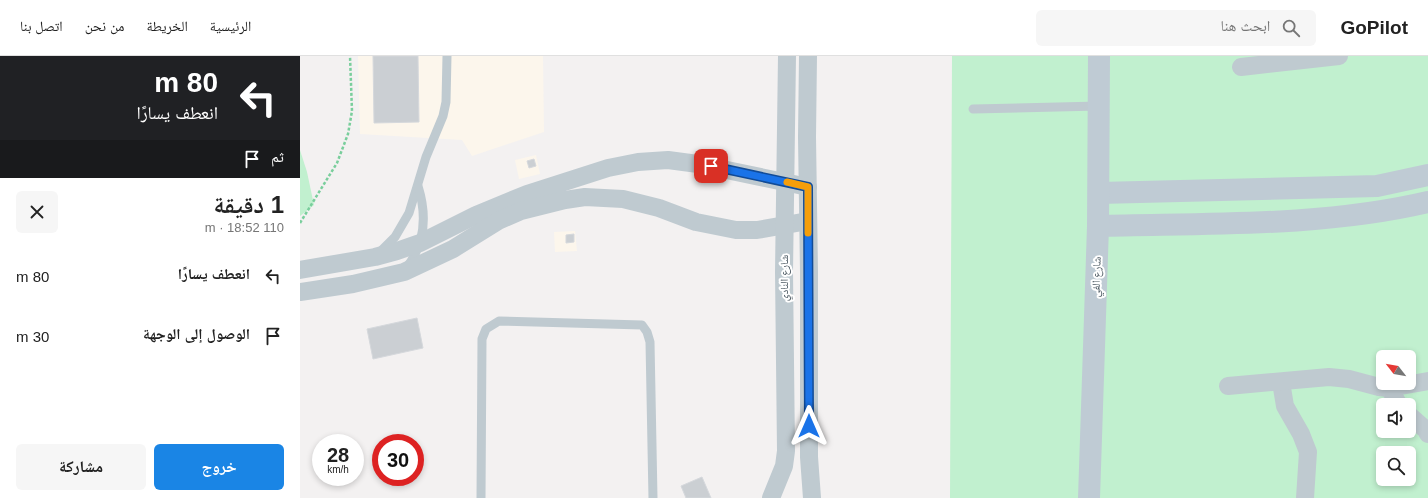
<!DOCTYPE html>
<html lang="ar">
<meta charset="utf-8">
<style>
:root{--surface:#fff;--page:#f6f6f6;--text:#222;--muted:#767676;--line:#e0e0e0;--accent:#1a85e5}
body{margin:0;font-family:Helvetica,"Noto Naskh Arabic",sans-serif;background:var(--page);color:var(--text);direction:rtl;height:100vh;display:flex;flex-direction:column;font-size:15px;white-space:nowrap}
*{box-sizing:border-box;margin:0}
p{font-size:13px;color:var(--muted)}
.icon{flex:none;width:22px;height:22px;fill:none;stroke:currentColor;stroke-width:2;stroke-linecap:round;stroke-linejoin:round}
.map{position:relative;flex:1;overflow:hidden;direction:ltr}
.details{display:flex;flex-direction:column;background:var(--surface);width:300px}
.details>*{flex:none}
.top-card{background:#202124;color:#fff;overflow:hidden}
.needle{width:26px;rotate:301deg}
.controls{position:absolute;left:1076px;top:294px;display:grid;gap:8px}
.controls a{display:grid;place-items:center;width:40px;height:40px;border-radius:6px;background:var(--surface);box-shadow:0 2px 6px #0003;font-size:20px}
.speed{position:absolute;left:12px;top:378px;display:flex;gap:8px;font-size:20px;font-weight:700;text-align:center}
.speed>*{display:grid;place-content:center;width:52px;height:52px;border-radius:50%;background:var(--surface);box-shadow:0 2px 6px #0003;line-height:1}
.speed small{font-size:10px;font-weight:400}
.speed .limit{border:6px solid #d22;background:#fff;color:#111}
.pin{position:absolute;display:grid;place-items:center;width:34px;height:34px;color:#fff;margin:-17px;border-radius:8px;box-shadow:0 2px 6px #0006}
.me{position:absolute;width:44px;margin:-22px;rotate:0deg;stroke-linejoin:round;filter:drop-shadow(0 0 3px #0008)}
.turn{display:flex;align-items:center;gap:14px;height:84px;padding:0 16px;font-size:18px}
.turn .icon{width:52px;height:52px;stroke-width:2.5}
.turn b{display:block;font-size:28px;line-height:34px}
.then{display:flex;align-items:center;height:38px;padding:0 16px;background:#0003;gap:8px;font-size:15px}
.round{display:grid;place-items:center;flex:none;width:42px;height:42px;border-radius:6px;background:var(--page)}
.head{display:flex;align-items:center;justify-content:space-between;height:68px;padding:0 16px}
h1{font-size:24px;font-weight:700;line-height:30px}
.cta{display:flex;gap:8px;margin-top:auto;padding:8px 16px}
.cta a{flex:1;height:46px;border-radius:6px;background:var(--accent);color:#fff;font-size:16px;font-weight:700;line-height:46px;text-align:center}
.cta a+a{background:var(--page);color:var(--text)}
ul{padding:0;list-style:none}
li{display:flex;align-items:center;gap:12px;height:60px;padding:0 16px}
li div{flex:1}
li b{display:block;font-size:15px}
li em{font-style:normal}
header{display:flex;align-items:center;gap:24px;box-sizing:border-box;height:56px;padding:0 20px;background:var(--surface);border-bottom:1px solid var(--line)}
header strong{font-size:19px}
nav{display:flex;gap:22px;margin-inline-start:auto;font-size:14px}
.search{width:280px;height:36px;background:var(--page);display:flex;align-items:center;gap:10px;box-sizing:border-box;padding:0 14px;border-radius:6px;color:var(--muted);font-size:15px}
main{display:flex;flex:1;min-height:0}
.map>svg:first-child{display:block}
.commercial{fill:#fcf6ec}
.green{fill:#c1f0cf;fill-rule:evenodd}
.building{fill:#cbcfd3;stroke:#d5d8dc}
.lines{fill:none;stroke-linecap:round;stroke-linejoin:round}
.path{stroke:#79ce9c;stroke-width:2.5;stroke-dasharray:3 2;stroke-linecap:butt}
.lane{stroke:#bfcad0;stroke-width:9}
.street{stroke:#bfcad0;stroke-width:18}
.secondary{stroke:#bfcbd4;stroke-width:22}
.route-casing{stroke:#114b97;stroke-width:10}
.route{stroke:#1a73e8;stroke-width:7}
.slow{stroke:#f59e0b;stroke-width:7}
.labels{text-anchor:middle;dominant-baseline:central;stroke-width:4;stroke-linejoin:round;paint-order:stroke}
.street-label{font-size:11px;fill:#49565f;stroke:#fff}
</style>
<header>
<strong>GoPilot</strong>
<div class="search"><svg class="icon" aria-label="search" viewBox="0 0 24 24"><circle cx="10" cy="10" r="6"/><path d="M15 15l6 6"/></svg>ابحث هنا</div>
<nav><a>الرئيسية</a><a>الخريطة</a><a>من نحن</a><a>اتصل بنا</a></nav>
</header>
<main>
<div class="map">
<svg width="1128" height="442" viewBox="0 0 1128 442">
<rect width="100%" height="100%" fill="#f3f1f1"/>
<g class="commercial">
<polygon points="58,0 243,0 244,76 172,100 162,84 60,78"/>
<polygon points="236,99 240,118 219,123 215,104"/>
<polygon points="275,175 277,195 255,196 254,176"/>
</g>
<g class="green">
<path d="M652 0H1128V442H650ZM1083 301H1109V327H1083ZM1083 349H1109V375H1083ZM1083 397H1109V423H1083Z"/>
<polygon points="0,94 7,116 14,149 0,160"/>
</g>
<g class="building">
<polygon points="73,0 118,0 119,66 74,67"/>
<polygon points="234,103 236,110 229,112 227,105"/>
<polygon points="274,178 274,186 266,187 266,179"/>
<polygon points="117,262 123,292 73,303 67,273"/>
<polygon points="402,421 411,442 386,442 381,430"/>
</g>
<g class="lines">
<polyline class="path" points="0,167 37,107 48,78 52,55 50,0"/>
<g class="lane">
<polyline points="673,53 799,50"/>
<polyline points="80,196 95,181 109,157 126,101 143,60 146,46 147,0"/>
<path d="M107 211C126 186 127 159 118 130"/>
<polyline points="181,442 182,283 186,273 199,265 342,269 347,276 350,286 353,442"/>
</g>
<g class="street">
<polyline points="508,0 507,81 509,216 509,401 512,442"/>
<polyline points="941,11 1039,0"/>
<polyline points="0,214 75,201 97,195 120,187 176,159 227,138 308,112 338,106 368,104 398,108 508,131"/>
<polyline points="0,236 53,228 104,216 153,193 198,165 221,155 265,144 285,141 323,143 359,152 396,166 436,174 457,174 508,165"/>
<polyline points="981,326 985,350 1001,378 1008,396 1005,442"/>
<polyline points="928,330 1029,321 1049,323 1079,331 1089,332 1128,325"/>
<polyline points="1089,332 1099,349"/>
<polyline points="1109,359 1126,374 1128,378"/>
<polyline points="471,442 484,410 486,395 484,216 487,0"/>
</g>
<g class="secondary">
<polyline points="799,137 1077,130 1128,119"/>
<path d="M798 170C906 167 1022 171 1128 146"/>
<polyline points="789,442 798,170 799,0"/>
</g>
</g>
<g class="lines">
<g class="route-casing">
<polyline id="route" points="411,110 508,131 509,370"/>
</g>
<use href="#route" class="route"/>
<polyline class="slow" points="487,126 508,131 508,177"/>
</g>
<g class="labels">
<g class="street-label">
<text transform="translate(796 221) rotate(-88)">شارع الفي</text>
<text transform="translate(484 222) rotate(-90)">شارع النادي</text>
</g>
</g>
</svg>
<div class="controls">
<a><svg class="needle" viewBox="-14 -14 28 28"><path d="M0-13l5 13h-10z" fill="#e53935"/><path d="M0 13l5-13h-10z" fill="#767676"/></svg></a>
<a><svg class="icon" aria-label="sound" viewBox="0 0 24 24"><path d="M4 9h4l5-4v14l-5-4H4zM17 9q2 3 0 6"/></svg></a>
<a><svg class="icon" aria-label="search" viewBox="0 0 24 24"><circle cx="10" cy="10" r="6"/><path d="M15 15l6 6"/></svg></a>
</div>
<div class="speed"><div>28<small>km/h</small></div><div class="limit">30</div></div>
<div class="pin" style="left:411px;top:110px;background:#d93025"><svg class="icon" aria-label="arrive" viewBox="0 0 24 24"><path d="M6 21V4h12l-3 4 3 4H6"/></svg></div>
<svg class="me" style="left:509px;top:370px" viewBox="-20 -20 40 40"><path d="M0-17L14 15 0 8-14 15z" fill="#1a73e8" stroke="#fff" stroke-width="4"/></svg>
</div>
<section class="details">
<div class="top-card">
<div class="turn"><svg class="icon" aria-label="left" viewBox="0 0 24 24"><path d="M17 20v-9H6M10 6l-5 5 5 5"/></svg><div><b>80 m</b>انعطف يسارًا</div></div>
<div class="then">ثم<svg class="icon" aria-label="arrive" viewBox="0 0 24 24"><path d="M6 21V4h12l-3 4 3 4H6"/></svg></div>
</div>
<div class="head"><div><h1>1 دقيقة</h1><p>110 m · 18:52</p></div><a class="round"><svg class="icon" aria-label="close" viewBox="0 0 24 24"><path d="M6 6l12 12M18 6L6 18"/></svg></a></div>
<ul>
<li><svg class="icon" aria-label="left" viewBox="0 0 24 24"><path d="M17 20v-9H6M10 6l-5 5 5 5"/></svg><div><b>انعطف يسارًا</b></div><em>80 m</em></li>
<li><svg class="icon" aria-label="arrive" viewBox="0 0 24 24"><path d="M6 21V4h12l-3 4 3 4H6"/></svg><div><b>الوصول إلى الوجهة</b></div><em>30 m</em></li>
</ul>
<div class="cta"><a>خروج</a><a>مشاركة</a></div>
</section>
</main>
